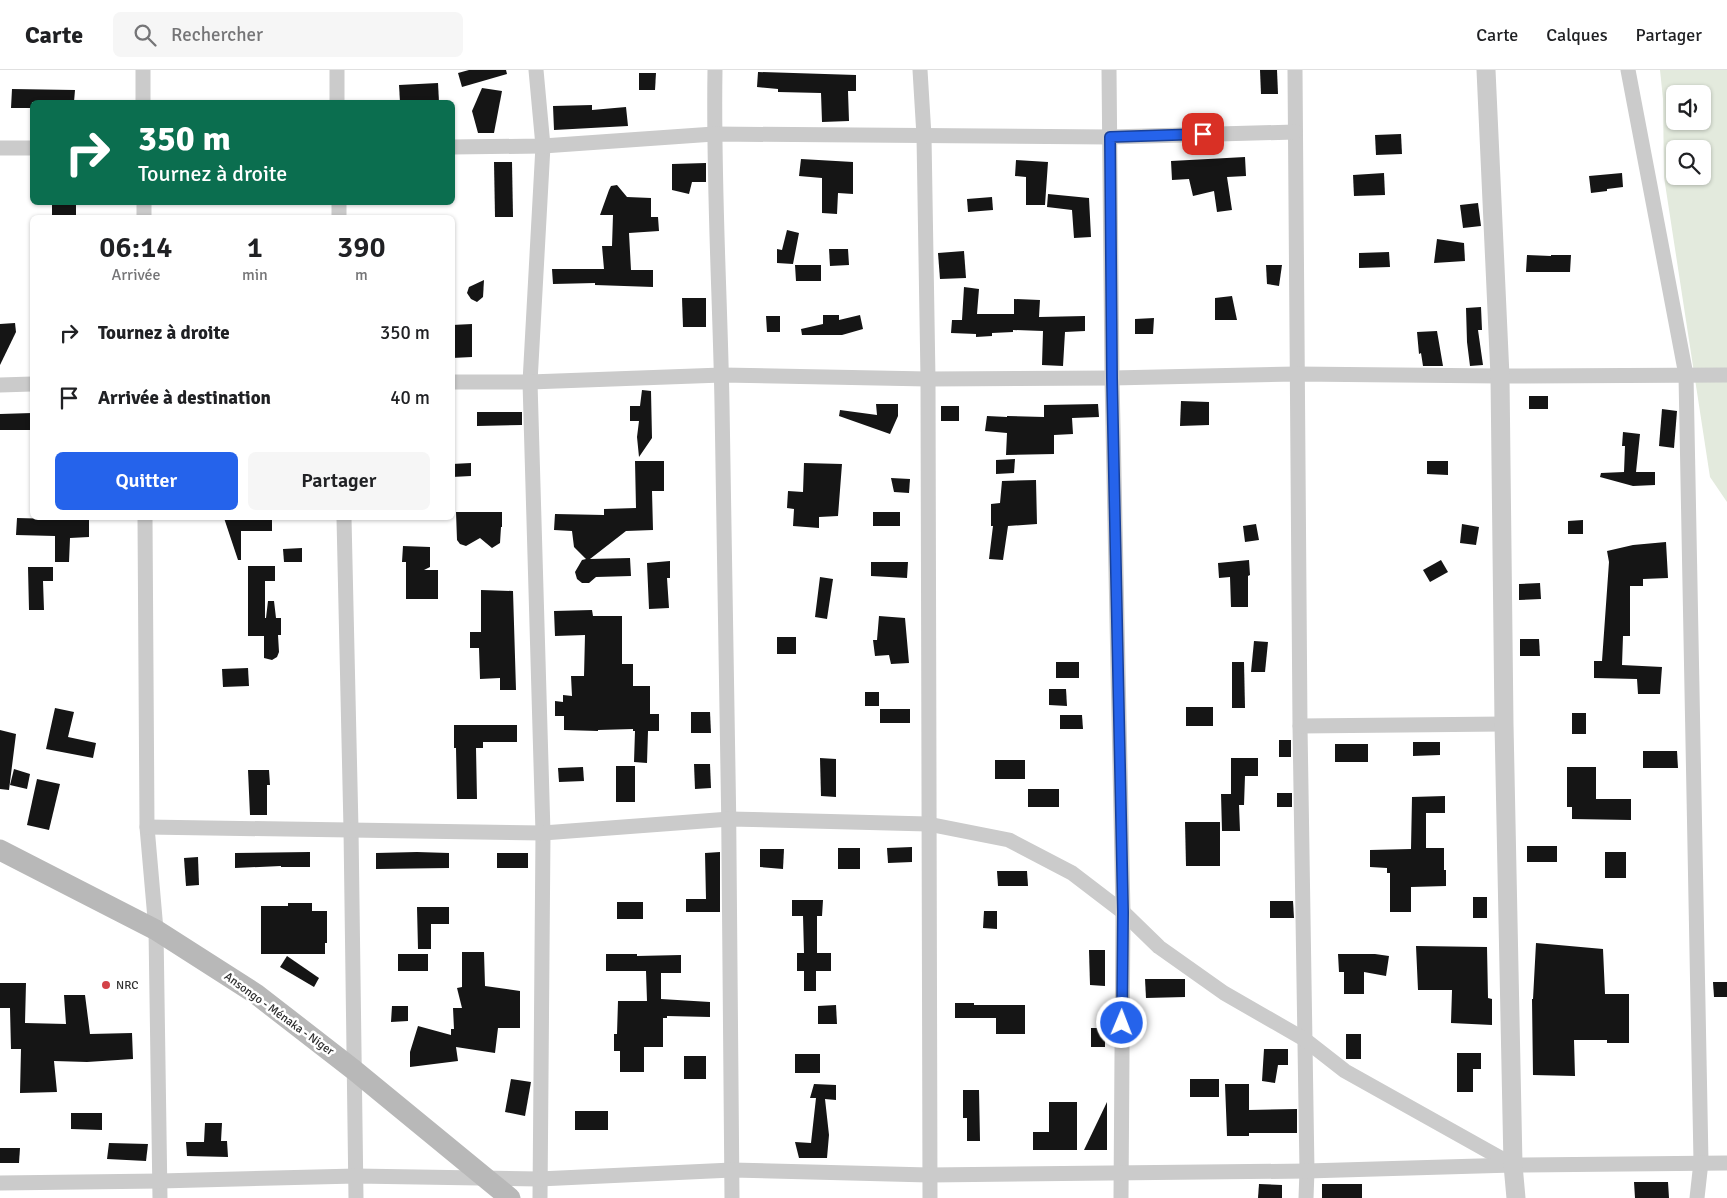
<!DOCTYPE html>
<html lang="fr">
<meta charset="utf-8">
<style>
:root{--surface:#fff;--page:#f6f6f6;--text:#202124;--muted:#757577;--line:#e0e0e0;--accent:#2563eb}
body{margin:0;font-family:Signika,sans-serif;background:var(--page);color:var(--text);height:100vh;display:flex;flex-direction:column;font-size:19px;white-space:nowrap}
*{box-sizing:border-box;margin:0}
p{font-size:16px;color:var(--muted)}
.icon{flex:none;width:28px;height:28px;fill:none;stroke:currentColor;stroke-width:2;stroke-linecap:round;stroke-linejoin:round}
.map{position:relative;flex:1;overflow:hidden}
.side{position:absolute;left:30px;top:145px;width:425px;height:305px;display:flex;flex-direction:column;background:var(--surface);border-radius:8px;box-shadow:0 1px 4px #0004}
.side>*{flex:none}
.hud{position:absolute;left:30px;top:30px;width:425px;height:105px;border-radius:8px;box-shadow:0 1px 4px #0004;background:#0b6e4f;color:#fff;overflow:hidden}
.tools{position:absolute;left:1666px;top:15px;display:grid;gap:10px}
.tools a{display:grid;place-items:center;width:45px;height:45px;border-radius:8px;background:var(--surface);box-shadow:0 1px 4px #0004;font-size:25px}
.pin{position:absolute;display:grid;place-items:center;width:42px;height:42px;color:#fff;margin:-21px;border-radius:10px;box-shadow:0 2px 8px #0006}
.me{position:absolute;width:55px;margin:-28px;rotate:1deg;stroke-linejoin:round;filter:drop-shadow(0 0 4px #0008)}
.turn{display:flex;align-items:center;gap:18px;height:105px;padding:0 25px;font-size:22px}
.turn .icon{width:65px;height:65px;stroke-width:2.5}
.turn b{display:block;font-size:35px;line-height:42px}
.eta{display:flex;justify-content:space-evenly;align-items:center;height:85px;text-align:center}
.eta b{font-size:30px;font-weight:600;line-height:35px}
.cta{display:flex;gap:10px;margin-top:auto;padding:10px 25px}
.cta a{flex:1;height:58px;border-radius:8px;background:var(--accent);color:#fff;font-size:20px;font-weight:600;line-height:58px;text-align:center}
.cta a+a{background:var(--page);color:var(--text)}
ul{padding:0;list-style:none}
li{display:flex;align-items:center;gap:15px;height:65px;padding:0 25px}
li div{flex:1}
li b{display:block;font-size:19px}
li em{font-style:normal}
header{display:flex;align-items:center;gap:30px;box-sizing:border-box;height:70px;padding:0 25px;background:var(--surface);border-bottom:1px solid var(--line)}
header strong{font-size:24px}
nav{display:flex;gap:28px;margin-inline-start:auto;font-size:18px}
.search{width:350px;height:45px;background:var(--page);display:flex;align-items:center;gap:12px;box-sizing:border-box;padding:0 18px;border-radius:8px;color:var(--muted);font-size:19px}
.map>svg:first-child{display:block}
.green{fill:#e3eadd;fill-rule:evenodd}
.building{fill:#151515}
.lines{fill:none;stroke-linecap:round;stroke-linejoin:round}
.minor{stroke:#cbcbcb;stroke-width:15}
.tertiary{stroke:#cbcbcb;stroke-width:19}
.secondary{stroke:#b8b8b8;stroke-width:21}
.route-casing{stroke:#184099;stroke-width:12}
.route{stroke:#2563eb;stroke-width:9}
.poi-dot{fill:#d34247;stroke:#fff;stroke-width:2}
.labels{text-anchor:middle;dominant-baseline:central;stroke-width:5;stroke-linejoin:round;paint-order:stroke}
.poi-label{font-size:12px;fill:#2e2e2e;stroke:#fff;text-anchor:start}
.street-label{font-size:12px;fill:#2e2e2e;stroke:#fff}
</style>
<header>
<strong>Carte</strong>
<div class="search"><svg class="icon" aria-label="search" viewBox="0 0 24 24"><circle cx="10" cy="10" r="6"/><path d="M15 15l6 6"/></svg>Rechercher</div>
<nav><a>Carte</a><a>Calques</a><a>Partager</a></nav>
</header>
<div class="map">
<svg width="1727" height="1128" viewBox="0 0 1727 1128">
<rect width="100%" height="100%" fill="#fff"/>
<path class="green" d="M1660 0H1727V432L1710 407 1664 107 1663 29ZM1675 24H1702V51H1675ZM1675 79H1702V106H1675Z"/>
<g class="building">
<polygon points="469,0 506,0 507,4 462,17 458,3"/>
<polygon points="1260,0 1277,0 1278,24 1261,24"/>
<polygon points="758,2 856,5 856,21 848,21 849,51 822,52 821,23 778,22 778,19 757,17"/>
<polygon points="639,3 656,3 655,20 639,20"/>
<polygon points="438,13 439,32 400,32 399,15"/>
<polygon points="482,18 502,21 494,63 478,63 472,41"/>
<polygon points="12,19 75,20 74,32 32,32 32,38 11,38"/>
<polygon points="592,35 592,40 626,37 628,56 554,60 553,36"/>
<polygon points="1401,64 1402,84 1376,85 1375,65"/>
<polygon points="1245,87 1246,106 1227,107 1232,140 1217,142 1214,121 1193,126 1189,109 1172,110 1171,91"/>
<polygon points="801,89 853,92 853,124 838,123 837,144 822,143 822,108 799,106"/>
<polygon points="1016,90 1048,92 1045,135 1026,135 1026,107 1015,106"/>
<polygon points="494,92 512,92 513,147 495,147"/>
<polygon points="706,93 706,112 692,112 689,124 672,120 672,94"/>
<polygon points="1384,103 1385,125 1354,126 1353,105"/>
<polygon points="1622,103 1623,117 1607,119 1607,121 1591,123 1589,106"/>
<polygon points="617,115 627,127 651,128 651,147 658,147 659,161 629,163 631,200 653,200 653,217 595,215 595,213 553,214 552,199 604,199 602,176 612,176 613,145 600,145 609,120 611,116"/>
<polygon points="1048,124 1089,128 1091,167 1074,168 1072,140 1047,137"/>
<polygon points="992,127 993,140 968,142 967,129"/>
<rect x="52" y="132" width="24" height="16"/>
<polygon points="1478,133 1481,156 1463,158 1460,135"/>
<polygon points="787,160 799,163 793,194 777,193 777,179 782,180"/>
<polygon points="1437,169 1464,173 1465,191 1434,193"/>
<polygon points="829,179 848,179 849,195 830,196"/>
<polygon points="964,181 966,208 940,209 938,183"/>
<polygon points="1389,182 1390,197 1359,198 1359,183"/>
<polygon points="1527,185 1551,186 1551,185 1571,185 1570,202 1526,202"/>
<polygon points="795,195 821,195 821,211 796,211"/>
<polygon points="1266,195 1282,195 1279,216 1267,214"/>
<polygon points="484,210 483,227 477,232 471,229 467,223 469,217"/>
<polygon points="964,217 979,219 977,244 1014,244 1014,229 1040,230 1039,247 1085,246 1085,261 1065,262 1063,296 1042,295 1043,261 1013,260 1013,262 992,263 992,266 976,267 976,264 951,263 952,250 962,250"/>
<polygon points="1232,226 1237,250 1215,250 1215,228"/>
<polygon points="682,228 706,228 706,257 683,257"/>
<polygon points="1481,237 1482,260 1478,260 1483,295 1470,296 1467,272 1466,238"/>
<polygon points="823,245 839,245 839,250 860,245 863,259 842,265 802,265 801,259 823,254"/>
<polygon points="766,246 780,246 780,262 767,262"/>
<polygon points="1154,248 1153,264 1135,264 1135,249"/>
<polygon points="15,253 16,262 0,295 0,254"/>
<polygon points="472,254 472,287 452,288 452,255"/>
<polygon points="1437,261 1443,296 1423,296 1421,283 1419,284 1417,262"/>
<polygon points="642,320 651,321 652,368 639,387 637,367 639,351 630,351 630,336 640,336"/>
<rect x="1529" y="326" width="19" height="13"/>
<polygon points="1181,331 1209,332 1209,355 1180,356"/>
<polygon points="876,334 898,334 898,346 890,364 839,346 840,340 877,345"/>
<polygon points="1098,334 1099,347 1072,348 1073,364 1054,365 1054,384 1006,385 1007,363 985,361 987,346 1007,347 1007,346 1044,347 1044,335"/>
<rect x="941" y="336" width="18" height="15"/>
<polygon points="1662,339 1677,341 1674,378 1659,376"/>
<polygon points="477,342 522,342 522,355 477,356"/>
<polygon points="32,343 32,360 0,360 0,344"/>
<polygon points="1623,362 1640,364 1636,402 1655,402 1655,415 1633,416 1600,407 1601,403 1624,402 1625,376 1622,376"/>
<polygon points="1015,389 1014,403 996,404 996,390"/>
<polygon points="635,391 664,391 664,421 652,421 653,460 626,461 590,489 630,488 631,506 596,507 589,513 582,513 577,509 575,502 582,490 586,489 574,477 572,461 554,460 555,444 604,445 604,439 636,438"/>
<polygon points="1427,391 1448,391 1448,405 1427,404"/>
<polygon points="471,393 471,406 452,407 452,394"/>
<polygon points="804,393 842,394 838,446 819,447 819,458 793,456 794,439 787,438 788,421 803,422"/>
<polygon points="891,408 910,409 909,423 894,422"/>
<polygon points="1036,410 1037,454 1008,456 1003,490 989,489 993,456 991,456 991,434 1000,433 1002,411"/>
<polygon points="456,442 502,442 502,457 501,457 500,473 492,478 480,468 466,476 460,474 457,470"/>
<rect x="873" y="442" width="27" height="14"/>
<polygon points="17,448 55,449 55,448 89,448 89,467 70,468 69,492 55,492 55,466 16,465"/>
<polygon points="224,448 272,448 272,461 241,461 241,490 238,490"/>
<polygon points="1583,450 1583,464 1568,464 1568,451"/>
<polygon points="1256,454 1259,470 1245,472 1243,456"/>
<polygon points="1462,454 1479,457 1476,475 1460,473"/>
<polygon points="1666,472 1668,508 1643,509 1643,516 1630,516 1630,566 1623,566 1622,595 1662,597 1660,624 1638,624 1637,609 1594,608 1594,591 1602,591 1609,492 1607,481 1633,475"/>
<polygon points="403,476 430,477 430,497 424,500 438,500 438,529 406,529 406,492 402,492"/>
<polygon points="302,478 302,492 284,492 283,479"/>
<polygon points="1249,490 1250,505 1248,506 1248,537 1231,537 1230,507 1219,508 1218,493"/>
<polygon points="1441,490 1448,502 1430,512 1423,500"/>
<polygon points="670,491 670,508 667,508 669,538 649,539 647,493"/>
<polygon points="871,492 908,492 907,508 871,506"/>
<polygon points="248,496 275,496 275,511 265,511 265,548 266,548 268,531 274,531 276,548 281,548 281,565 278,565 279,582 277,587 272,590 264,588 264,566 248,566"/>
<polygon points="28,497 53,497 53,511 43,511 44,540 29,540"/>
<polygon points="820,507 833,509 827,549 815,547"/>
<polygon points="1540,513 1541,529 1519,530 1519,514"/>
<polygon points="481,520 513,521 516,620 500,620 500,608 480,609 479,578 470,578 470,562 481,562"/>
<polygon points="592,540 593,546 622,546 622,594 633,594 633,616 650,616 650,644 659,644 659,661 648,661 647,693 634,692 635,661 633,661 633,659 598,660 598,661 564,660 564,646 555,646 555,631 563,632 563,625 572,626 571,606 584,606 585,565 555,566 554,541"/>
<polygon points="879,546 905,548 909,593 891,594 889,585 875,586 873,570 877,570"/>
<rect x="777" y="567" width="19" height="17"/>
<polygon points="1520,569 1539,569 1540,586 1520,586"/>
<polygon points="1254,571 1268,572 1265,602 1251,602"/>
<rect x="1056" y="592" width="23" height="16"/>
<polygon points="1232,592 1244,592 1245,638 1232,638"/>
<polygon points="248,598 249,616 223,617 222,599"/>
<polygon points="1049,619 1066,619 1067,636 1049,635"/>
<rect x="865" y="622" width="14" height="14"/>
<rect x="1186" y="637" width="27" height="19"/>
<polygon points="55,638 74,642 68,667 96,673 93,688 46,679"/>
<rect x="880" y="639" width="30" height="14"/>
<polygon points="691,642 710,642 711,663 691,663"/>
<rect x="1572" y="643" width="14" height="21"/>
<polygon points="1060,645 1082,645 1083,659 1060,659"/>
<polygon points="454,655 517,655 517,672 483,672 483,678 476,678 477,729 457,729 456,678 454,678"/>
<polygon points="0,660 16,664 9,720 0,719"/>
<rect x="1279" y="670" width="12" height="17"/>
<polygon points="1413,672 1440,672 1440,685 1413,686"/>
<rect x="1335" y="674" width="33" height="18"/>
<polygon points="1643,681 1677,681 1678,698 1643,698"/>
<polygon points="820,688 836,689 836,727 821,726"/>
<polygon points="1231,688 1258,688 1258,706 1245,706 1244,735 1239,735 1240,761 1222,761 1221,724 1231,724"/>
<rect x="995" y="690" width="30" height="19"/>
<polygon points="694,694 710,694 711,718 695,719"/>
<rect x="616" y="696" width="19" height="36"/>
<polygon points="583,697 584,711 559,712 558,698"/>
<polygon points="1567,697 1596,697 1596,729 1631,729 1631,750 1572,749 1572,737 1567,737"/>
<polygon points="14,699 30,704 27,719 10,715"/>
<polygon points="248,700 269,700 270,715 267,715 267,745 250,745"/>
<polygon points="37,709 60,714 49,760 27,755"/>
<rect x="1028" y="719" width="31" height="18"/>
<rect x="1277" y="723" width="15" height="14"/>
<polygon points="1445,726 1445,743 1426,743 1426,778 1444,778 1444,800 1446,800 1446,816 1411,817 1411,842 1390,842 1390,803 1387,803 1387,798 1370,797 1370,780 1411,779 1412,727"/>
<polygon points="1185,752 1220,752 1220,796 1186,796"/>
<rect x="1527" y="776" width="30" height="16"/>
<polygon points="912,777 912,792 888,793 887,778"/>
<rect x="838" y="778" width="22" height="21"/>
<polygon points="760,779 784,779 783,799 760,797"/>
<polygon points="310,782 310,797 281,797 281,796 235,798 235,783"/>
<polygon points="417,782 449,783 449,798 376,799 376,783"/>
<polygon points="720,782 720,842 686,842 686,829 706,829 705,783"/>
<rect x="1605" y="782" width="21" height="26"/>
<rect x="497" y="783" width="31" height="15"/>
<polygon points="198,787 199,815 186,816 184,788"/>
<polygon points="997,801 1027,801 1028,816 998,816"/>
<rect x="1473" y="827" width="14" height="21"/>
<polygon points="792,830 823,830 822,846 817,846 817,883 831,883 831,901 816,901 816,921 804,921 804,901 797,901 797,883 804,883 803,846 792,846"/>
<polygon points="1270,831 1293,831 1294,848 1270,848"/>
<rect x="617" y="832" width="26" height="17"/>
<polygon points="288,833 312,833 312,841 327,841 327,873 325,873 325,884 261,884 261,836 288,836"/>
<polygon points="417,837 449,837 449,854 431,854 431,879 418,879"/>
<polygon points="984,841 997,841 997,859 983,858"/>
<polygon points="1536,873 1603,879 1605,924 1629,924 1629,973 1607,973 1607,970 1574,970 1575,1006 1533,1005 1532,929 1533,929"/>
<polygon points="1416,876 1487,877 1488,928 1492,929 1492,955 1451,953 1452,920 1418,920"/>
<polygon points="1089,880 1105,880 1105,916 1090,915"/>
<polygon points="462,882 484,882 485,916 520,921 520,958 498,958 495,983 456,977 458,991 410,997 410,982 418,956 451,965 451,959 454,959 453,938 462,938 457,918 462,917"/>
<rect x="398" y="884" width="30" height="17"/>
<polygon points="606,884 637,884 637,886 681,885 681,903 661,903 661,929 710,932 710,947 667,946 667,948 663,948 663,977 644,977 644,1002 620,1002 620,981 614,981 614,964 617,964 618,931 647,931 646,901 606,901"/>
<polygon points="1338,884 1375,884 1389,886 1386,906 1364,902 1364,924 1344,924 1344,902 1339,902"/>
<polygon points="287,886 319,908 314,917 280,897"/>
<polygon points="1145,909 1185,909 1185,927 1146,928"/>
<polygon points="1713,912 1727,912 1727,927 1714,927"/>
<polygon points="0,913 26,913 25,953 66,954 64,925 85,925 90,964 132,963 133,989 87,992 54,991 57,1022 20,1023 21,979 11,979 10,938 0,938"/>
<polygon points="955,933 974,933 974,935 1025,935 1025,964 996,964 996,948 955,948"/>
<polygon points="836,935 837,954 818,954 818,936"/>
<polygon points="392,936 408,936 408,951 391,952"/>
<rect x="1091" y="958" width="14" height="19"/>
<rect x="1346" y="964" width="15" height="25"/>
<polygon points="1264,979 1288,979 1288,995 1278,995 1275,1013 1262,1011"/>
<polygon points="1457,983 1481,983 1481,999 1473,999 1473,1022 1457,1022"/>
<rect x="795" y="984" width="25" height="19"/>
<rect x="684" y="986" width="22" height="23"/>
<polygon points="511,1009 531,1012 525,1046 505,1042"/>
<rect x="1190" y="1009" width="29" height="18"/>
<polygon points="814,1014 836,1015 836,1030 825,1029 829,1065 827,1088 799,1088 795,1072 811,1073 816,1028 810,1028"/>
<polygon points="1225,1014 1249,1014 1249,1040 1297,1039 1297,1063 1249,1063 1249,1066 1227,1066"/>
<polygon points="963,1020 979,1020 980,1071 967,1071 967,1048 963,1048"/>
<polygon points="1049,1032 1077,1032 1077,1080 1033,1080 1033,1062 1049,1062"/>
<polygon points="1107,1032 1107,1080 1084,1080"/>
<rect x="575" y="1041" width="33" height="19"/>
<polygon points="71,1043 102,1043 102,1060 71,1059"/>
<polygon points="205,1053 222,1053 221,1071 227,1071 228,1087 187,1086 186,1072 204,1072"/>
<polygon points="109,1073 148,1074 146,1091 107,1089"/>
<polygon points="0,1078 20,1078 19,1093 0,1093"/>
<polygon points="1634,1112 1668,1112 1669,1128 1635,1128"/>
<polygon points="1259,1114 1282,1115 1282,1128 1258,1128"/>
<rect x="1322" y="1114" width="40" height="14"/>
</g>
<g class="lines">
<g class="minor">
<polyline points="143,0 143,32"/>
<polyline points="337,0 337,32"/>
<polyline points="536,0 543,76 530,312 543,763 540,1128"/>
<path d="M715 0C713 112 720 223 722 334 727 599 731 863 732 1128"/>
<polyline points="920,0 924,66 928,309 930,1128"/>
<polyline points="1109,0 1112,308 1123,842 1121,1128"/>
<polyline points="1295,0 1300,656 1307,1101 1306,1128"/>
<polyline points="1628,0 1686,305 1701,1092 1697,1128"/>
<polyline points="452,77 543,76 714,64 1110,67 1295,62"/>
<polyline points="0,78 32,78"/>
<polyline points="144,132 144,148"/>
<polyline points="339,132 339,148"/>
<polyline points="452,312 530,312 722,305 928,309 1112,308 1296,304 1500,306 1727,305"/>
<polyline points="0,315 32,314"/>
<polyline points="145,448 147,757 156,860 160,1128"/>
<polyline points="344,448 351,759 356,1128"/>
<polyline points="1300,656 1504,654"/>
<polyline points="147,757 543,763 730,749 928,754 1009,770 1072,803 1123,842 1159,877 1224,923 1304,969 1345,1001 1513,1095"/>
<polyline points="0,1113 160,1111 356,1106 539,1109 732,1100 929,1105 1307,1101 1513,1095 1727,1093"/>
</g>
<polyline class="tertiary" points="1486,0 1500,306 1504,654 1513,1095 1516,1128"/>
<polyline class="secondary" points="0,780 156,860 256,924 354,1000 510,1128"/>
</g>
<g class="lines">
<g class="route-casing">
<polyline id="route" points="1122,953 1123,842 1112,308 1110,67 1203,64"/>
</g>
<use href="#route" class="route"/>
</g>
<circle class="poi-dot" cx="106" cy="915" r="5"/>
<g class="labels">
<g class="poi-label">
<text x="116" y="915">NRC</text>
</g>
<g class="street-label">
<text transform="translate(279 944) rotate(36)">Ansongo - Ménaka - Niger</text>
</g>
</g>
</svg>
<div class="tools">
<a><svg class="icon" aria-label="sound" viewBox="0 0 24 24"><path d="M4 9h4l5-4v14l-5-4H4zM17 9q2 3 0 6"/></svg></a>
<a><svg class="icon" aria-label="search" viewBox="0 0 24 24"><circle cx="10" cy="10" r="6"/><path d="M15 15l6 6"/></svg></a>
</div>
<div class="pin" style="left:1203px;top:64px;background:#d93025"><svg class="icon" aria-label="arrive" viewBox="0 0 24 24"><path d="M6 21V4h12l-3 4 3 4H6"/></svg></div>
<svg class="me" style="left:1122px;top:953px" viewBox="-20 -20 40 40"><circle r="17" fill="#2563eb" stroke="#fff" stroke-width="3"/><path d="M0-11L8 9 0 5-8 9z" fill="#fff"/></svg>
<div class="hud">
<div class="turn"><svg class="icon" aria-label="right" viewBox="0 0 24 24"><path d="M7 20v-9h11M14 6l5 5-5 5"/></svg><div><b>350 m</b>Tournez à droite</div></div>
</div>
<section class="side">
<div class="eta">
<div><b>06:14</b><p>Arrivée</p></div>
<div><b>1</b><p>min</p></div>
<div><b>390</b><p>m</p></div>
</div>
<ul>
<li><svg class="icon" aria-label="right" viewBox="0 0 24 24"><path d="M7 20v-9h11M14 6l5 5-5 5"/></svg><div><b>Tournez à droite</b></div><em>350 m</em></li>
<li><svg class="icon" aria-label="arrive" viewBox="0 0 24 24"><path d="M6 21V4h12l-3 4 3 4H6"/></svg><div><b>Arrivée à destination</b></div><em>40 m</em></li>
</ul>
<div class="cta"><a>Quitter</a><a>Partager</a></div>
</section>
</div>
